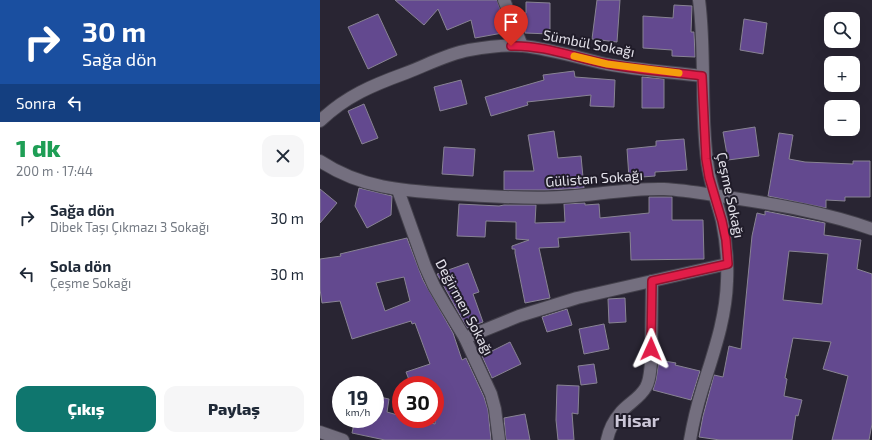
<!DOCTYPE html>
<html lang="tr">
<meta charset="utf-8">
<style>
:root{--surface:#fff;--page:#f6f6f7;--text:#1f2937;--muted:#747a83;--accent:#0f766e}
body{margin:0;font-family:"Exo 2",sans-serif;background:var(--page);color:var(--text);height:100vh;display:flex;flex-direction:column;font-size:15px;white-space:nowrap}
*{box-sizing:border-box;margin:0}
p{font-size:13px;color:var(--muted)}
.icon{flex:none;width:22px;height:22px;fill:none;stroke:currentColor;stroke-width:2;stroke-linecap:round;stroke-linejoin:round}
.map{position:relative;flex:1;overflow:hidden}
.panel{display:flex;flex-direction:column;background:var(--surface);width:320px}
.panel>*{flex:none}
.guide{background:#1a4fa0;color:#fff;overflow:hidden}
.buttons{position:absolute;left:504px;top:12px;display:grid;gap:8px}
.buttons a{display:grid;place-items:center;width:36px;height:36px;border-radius:8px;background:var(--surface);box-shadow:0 4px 16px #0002;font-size:20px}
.speed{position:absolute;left:12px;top:376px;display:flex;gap:8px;font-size:20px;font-weight:700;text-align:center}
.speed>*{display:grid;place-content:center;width:52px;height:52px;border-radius:50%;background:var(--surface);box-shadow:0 4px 16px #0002;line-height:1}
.speed small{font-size:10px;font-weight:400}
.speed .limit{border:6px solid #d22;background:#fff;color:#111}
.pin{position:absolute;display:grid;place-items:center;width:34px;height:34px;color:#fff;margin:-41px -17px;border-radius:50% 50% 50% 0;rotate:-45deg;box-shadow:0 0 4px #0007}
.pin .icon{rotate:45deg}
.me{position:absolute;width:44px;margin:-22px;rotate:1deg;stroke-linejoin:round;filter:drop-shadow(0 0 3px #0008)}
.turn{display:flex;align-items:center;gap:14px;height:84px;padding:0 16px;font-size:18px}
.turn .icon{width:52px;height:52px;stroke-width:2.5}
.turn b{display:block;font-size:28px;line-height:34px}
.then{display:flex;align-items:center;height:38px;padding:0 16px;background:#0003;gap:8px;font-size:15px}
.round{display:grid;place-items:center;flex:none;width:42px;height:42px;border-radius:12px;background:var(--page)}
.summary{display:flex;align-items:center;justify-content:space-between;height:68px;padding:0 16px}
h1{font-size:24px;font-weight:800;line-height:30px;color:#1e9e55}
.cta{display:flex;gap:8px;margin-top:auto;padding:8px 16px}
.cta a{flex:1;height:46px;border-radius:12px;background:var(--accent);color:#fff;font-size:16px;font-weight:800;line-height:46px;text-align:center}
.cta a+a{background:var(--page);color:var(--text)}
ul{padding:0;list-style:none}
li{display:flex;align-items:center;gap:12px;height:56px;padding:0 16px}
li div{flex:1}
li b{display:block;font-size:15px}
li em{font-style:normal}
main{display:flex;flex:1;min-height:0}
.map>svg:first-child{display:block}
.building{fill:#63498f;stroke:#888393;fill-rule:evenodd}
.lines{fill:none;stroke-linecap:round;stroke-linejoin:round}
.minor-casing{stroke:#44414c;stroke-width:14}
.minor{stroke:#746f7f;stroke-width:12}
.route-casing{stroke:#92132f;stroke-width:10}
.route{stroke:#e11d48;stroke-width:7}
.slow{stroke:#f59e0b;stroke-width:7}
.labels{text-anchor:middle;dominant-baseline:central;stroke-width:4;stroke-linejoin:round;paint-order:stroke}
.street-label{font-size:14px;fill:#e3e1ea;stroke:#201c29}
.district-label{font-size:18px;font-weight:bold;fill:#ccc7d8;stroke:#201c29}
</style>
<main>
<section class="panel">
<div class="guide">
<div class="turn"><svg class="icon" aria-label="right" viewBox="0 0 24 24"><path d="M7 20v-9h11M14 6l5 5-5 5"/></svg><div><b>30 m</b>Sağa dön</div></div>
<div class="then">Sonra<svg class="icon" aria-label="left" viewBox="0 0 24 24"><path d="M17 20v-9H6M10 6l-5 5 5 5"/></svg></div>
</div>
<div class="summary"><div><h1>1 dk</h1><p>200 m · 17:44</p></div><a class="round"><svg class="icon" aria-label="close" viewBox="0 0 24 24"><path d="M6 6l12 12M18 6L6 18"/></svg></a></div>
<ul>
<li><svg class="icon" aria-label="right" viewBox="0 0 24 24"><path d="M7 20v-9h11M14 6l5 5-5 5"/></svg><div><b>Sağa dön</b><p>Dibek Taşı Çıkmazı 3 Sokağı</p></div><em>30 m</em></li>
<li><svg class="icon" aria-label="left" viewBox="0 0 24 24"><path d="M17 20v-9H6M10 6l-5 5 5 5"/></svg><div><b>Sola dön</b><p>Çeşme Sokağı</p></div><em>30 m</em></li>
</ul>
<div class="cta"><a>Çıkış</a><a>Paylaş</a></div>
</section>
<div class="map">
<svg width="552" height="440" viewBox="0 0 552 440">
<rect width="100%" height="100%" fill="#292533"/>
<g class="building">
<polygon points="75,0 177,0 188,32 155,38 151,20 127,30 118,9 104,25"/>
<polygon points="277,0 300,0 297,42 272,39"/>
<polygon points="206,2 230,3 230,34 205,33 205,29 203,29 198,14 206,13"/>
<polygon points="354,5 372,6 371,32 374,32 375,57 352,56 352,50 323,48 323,16 353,18"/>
<polygon points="58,14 77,55 48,69 28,27"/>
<polygon points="424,19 447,23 443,54 420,50"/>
<polygon points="254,71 255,77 295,80 294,107 270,106 271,95 207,102 208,105 171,116 165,97 224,80 223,75"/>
<polygon points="322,77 344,79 344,108 322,108"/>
<polygon points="141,80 147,104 120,111 114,87"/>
<polygon points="44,104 58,138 42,144 28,111"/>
<polygon points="435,127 439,156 408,160 403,132"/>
<polygon points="234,131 238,158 261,156 264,188 228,190 184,190 184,171 214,171 208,135"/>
<polygon points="459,133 473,135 469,159 485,162 533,164 533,161 550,161 550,197 525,197 525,201 506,200 506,208 448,196"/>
<polygon points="364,139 367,170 335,172 335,176 309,178 307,149 336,146 336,141"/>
<polygon points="124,147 155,149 153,176 122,174"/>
<polygon points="39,188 72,196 71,215 47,228 35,206"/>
<polygon points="0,189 17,203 0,223"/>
<polygon points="329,197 352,197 352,220 383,220 384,259 311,260 310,232 238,238 239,247 219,248 230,298 205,303 195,253 195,249 192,249 192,246 209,240 196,239 196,222 166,221 165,237 137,236 139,204 179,206 184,205 216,205 215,223 245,222 244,204 265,203 265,205 279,204 280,218 329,213"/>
<path d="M445 211 505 223 504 235 541 240 537 269 552 274V424L549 440H512L528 376 503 369 511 342 473 338 465 378 467 379 464 396 482 400 478 416 476 415 472 440H400L379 437 383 416 394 375 403 377 409 346 421 349 432 236 437 213 445 215ZM469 251 508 254 502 304 463 300Z"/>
<path d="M87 238 103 280 133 333 142 360 146 358 164 397 168 410 171 440H65L32 433 35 419H55V396L69 399 67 412 81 416V419H95L115 424V385H91L86 372 110 364 95 323 92 324 91 321 32 339 20 301 2 303 0 289V259L21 256 20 254ZM84 277 90 301 65 311 56 283Z"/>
<polygon points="148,263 159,292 153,294 163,322 147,328 117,274"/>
<polygon points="305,298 306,322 289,323 288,299"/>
<polygon points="247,309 252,325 227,332 222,317"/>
<polygon points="284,324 289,349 264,354 259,329"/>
<polygon points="190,342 201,364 172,378 162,356"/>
<polygon points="339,360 356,363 355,365 380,371 371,400 333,390 336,380"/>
<polygon points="274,364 277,383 261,385 258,366"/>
<polygon points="237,385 259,386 258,414 252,413 254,440 238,440 236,420"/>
<polygon points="205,414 210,440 186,440 184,418"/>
</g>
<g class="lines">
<g class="minor-casing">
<g id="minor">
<polyline points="184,0 202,46"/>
<path d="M0 121C26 96 53 85 86 73 107 65 127 54 149 50 166 47 186 44 203 46 231 49 259 58 286 64 317 70 350 72 382 76"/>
<path d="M0 161C47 192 94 191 148 195 179 197 211 199 242 197 276 195 310 188 344 189 367 190 391 195 413 198 460 205 507 213 552 229"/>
<polyline points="78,190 105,266 114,286 125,305 145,338 171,394 175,409 179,440"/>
<polyline points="145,338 199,316 257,298 407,264"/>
<polyline points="0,432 23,440"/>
<path d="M287 440C289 430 294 420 301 412 309 403 320 398 326 387 330 380 330 371 331 363L332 281"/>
<path d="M370 440C373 423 377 406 382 390 393 354 406 319 407 281 408 262 406 241 402 221 397 201 389 181 387 160 380 107 386 53 379 0"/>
</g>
</g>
<use href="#minor" class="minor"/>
</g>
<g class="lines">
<g class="route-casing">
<path id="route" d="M191 46C224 45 256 58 288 64 319 70 351 72 382 76L386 159 389 177 402 221 406 240 408 264 332 281 331 349"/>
</g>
<use href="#route" class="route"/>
<polyline class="slow" points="254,56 287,64 359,73"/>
</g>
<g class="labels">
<g class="street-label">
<text transform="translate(269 43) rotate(11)">Sümbül Sokağı</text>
<text transform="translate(274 178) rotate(-4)">Gülistan Sokağı</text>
<text transform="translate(411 195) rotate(78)">Çeşme Sokağı</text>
<text transform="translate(145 307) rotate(62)">Değirmen Sokağı</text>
</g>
<g class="district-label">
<text x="317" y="420">Hisar</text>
</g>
</g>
</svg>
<div class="buttons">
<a><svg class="icon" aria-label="search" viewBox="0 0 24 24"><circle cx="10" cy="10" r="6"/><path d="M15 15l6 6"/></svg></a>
<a>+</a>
<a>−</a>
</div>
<div class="speed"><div>19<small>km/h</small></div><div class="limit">30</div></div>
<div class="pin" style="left:191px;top:46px;background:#d93025"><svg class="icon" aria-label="arrive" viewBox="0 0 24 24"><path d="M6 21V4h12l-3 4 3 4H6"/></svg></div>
<svg class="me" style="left:331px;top:349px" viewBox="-20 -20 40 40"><path d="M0-17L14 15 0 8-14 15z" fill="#e11d48" stroke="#fff" stroke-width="4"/></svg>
</div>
</main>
